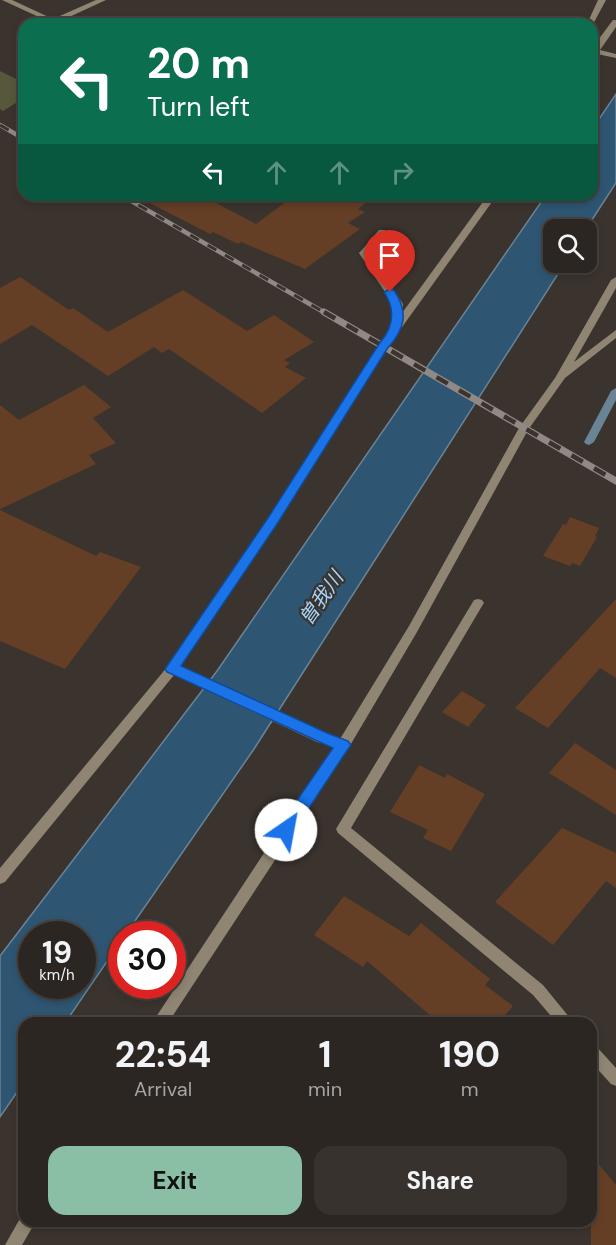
<!DOCTYPE html>
<meta charset="utf-8">
<style>
:root{--surface:#2c2622;--page:#38322f;--text:#f1f3f6;--muted:#a6a5a5;--line:#484340;--accent:#8abfa5}
body{margin:0;font-family:"DM Sans","Noto Sans JP",sans-serif;background:var(--page);color:var(--text);height:100vh;display:flex;flex-direction:column;font-size:22px;white-space:nowrap}
*{box-sizing:border-box;margin:0}
p{font-size:20px;color:var(--muted)}
.icon{flex:none;width:33px;height:33px;fill:none;stroke:currentColor;stroke-width:2;stroke-linecap:round;stroke-linejoin:round}
.map{position:relative;flex:1;overflow:hidden}
.details{position:absolute;left:18px;top:1017px;width:579px;height:210px;display:flex;flex-direction:column;background:var(--surface);border-radius:18px;box-shadow:0 3px 9px #0003,0 0 0 2px var(--line)}
.details>*{flex:none}
.hud{position:absolute;left:18px;top:18px;width:580px;height:183px;border-radius:18px;box-shadow:0 3px 9px #0003,0 0 0 2px var(--line);background:#0b6e4f;color:#fff;overflow:hidden}
.buttons{position:absolute;left:543px;top:219px;display:grid;gap:12px}
.buttons a{display:grid;place-items:center;width:54px;height:54px;border-radius:12px;background:var(--surface);box-shadow:0 3px 9px #0003,0 0 0 2px var(--line);font-size:30px}
.speed{position:absolute;left:18px;top:921px;display:flex;gap:12px;font-size:30px;font-weight:700;text-align:center}
.speed>*{display:grid;place-content:center;width:78px;height:78px;border-radius:50%;background:var(--surface);box-shadow:0 3px 9px #0003,0 0 0 2px var(--line);line-height:1}
.speed small{font-size:15px;font-weight:400}
.speed .limit{border:9px solid #d22;background:#fff;color:#111}
.pin{position:absolute;display:grid;place-items:center;width:51px;height:51px;color:#fff;margin:-62px -26px;border-radius:50% 50% 50% 0;rotate:-45deg;box-shadow:0 0 6px #0007}
.pin .icon{rotate:45deg}
.me{position:absolute;width:66px;margin:-33px;rotate:33deg;stroke-linejoin:round;filter:drop-shadow(0 0 4px #0008)}
.turn{display:flex;align-items:center;gap:21px;height:126px;padding:0 30px;font-size:27px}
.turn .icon{width:78px;height:78px;stroke-width:2.5}
.turn b{display:block;font-size:42px;line-height:51px}
.lanes{display:flex;align-items:center;height:57px;padding:0 30px;background:#0003;justify-content:center;gap:30px;direction:ltr}
.lanes .off{opacity:.35}
.eta{display:flex;justify-content:space-evenly;align-items:center;height:102px;text-align:center}
.eta b{font-size:36px;font-weight:700;line-height:42px}
.button{display:flex;gap:12px;margin-top:auto;padding:12px 30px}
.button a{flex:1;height:69px;border-radius:18px;background:var(--accent);color:#111;font-size:24px;font-weight:700;line-height:69px;text-align:center}
.button a+a{background:var(--page);color:var(--text)}
.map>svg:first-child{display:block}
.green{fill:#56573b}
.water{fill:#2e5572;stroke:#6a8497;stroke-width:1.5;fill-rule:evenodd}
.lines{fill:none;stroke-linecap:round;stroke-linejoin:round}
.stream{fill:#6a8497;fill-rule:evenodd}
.building{fill:#643f25}
.minor{fill:#8f8572;fill-rule:evenodd}
.rail-far1-casing{stroke:#908985;stroke-width:4.5}
.rail-casing{stroke:#908985;stroke-width:7}
.rail-far1{stroke:#3b332e;stroke-width:3;stroke-dasharray:10;stroke-linecap:butt}
.rail{stroke:#3b332e;stroke-width:4.5;stroke-dasharray:13;stroke-linecap:butt}
.route{fill:#1a73e8;stroke:#114b97;stroke-width:1.5}
.labels{text-anchor:middle;dominant-baseline:central;stroke-width:4.5;stroke-linejoin:round;paint-order:stroke}
.water-label{font-size:20px;font-style:italic;fill:#a2d4fc;stroke:#3b332e}
</style>
<div class="map">
<svg width="616" height="1245" viewBox="0 0 616 1245">
<rect width="100%" height="100%" fill="#3b332e"/>
<polygon class="green" points="0,71 24,83 24,98 3,111 0,109"/>
<path class="water" d="M616 94V183L586 229 554 230V262L565 263 254 749 126 934H122L121 941 65 1023H24V1082L0 1117V956L217 671 546 195H592L593 128ZM32 934H82V986H32Z"/>
<g class="lines">
<polygon class="stream" points="616,388 616,400 594,442 589,445 586,444 584,442 611,391"/>
</g>
<g class="building">
<polygon points="134,195 201,195 256,224 295,195 376,195 358,209 365,212 348,223 360,229 305,269 241,242 238,244 213,232 210,234"/>
<polygon points="20,277 69,310 73,308 108,332 183,290 247,331 274,315 314,342 284,360 290,363 285,367 306,378 262,413 169,349 162,353 154,347 108,376 32,325 0,344 0,288"/>
<polygon points="84,385 111,407 93,418 116,443 89,455 96,464 0,509 0,405 19,420"/>
<polygon points="0,510 96,556 100,552 141,567 65,669 0,641"/>
<polygon points="570,517 599,528 595,536 597,537 580,566 572,563 570,566 543,556 563,524 566,525"/>
<polygon points="616,599 616,678 600,668 548,728 515,708"/>
<polygon points="462,691 486,705 468,727 442,712"/>
<polygon points="575,743 616,770 616,815 549,773"/>
<polygon points="419,765 445,778 447,774 485,794 451,851 423,838 428,830 390,812"/>
<polygon points="562,828 616,853 616,888 606,881 553,945 495,902"/>
<polygon points="344,896 409,936 421,923 490,979 485,985 513,1006 498,1023 439,1023 367,961 363,967 314,935"/>
<polygon points="591,1155 616,1185 616,1245 591,1245"/>
</g>
<g class="lines">
<g class="minor">
<polygon points="2,0 12,0 53,19 96,0 106,0 54,24"/>
<polygon points="598,0 606,0 592,26 592,24 587,24"/>
<polygon points="613,20 616,20 616,27 600,50 616,54 616,58 597,54 592,57 592,48"/>
<polygon points="488,195 497,195 387,348 277,524 180,667 340,739 409,626 519,428 555,378 611,280 616,277 616,288 574,362 616,330 616,338 565,378 528,430 417,632 348,749 168,1023 152,1023 334,747 317,742 174,675 5,882 0,884 0,868 168,666 269,518 390,329 393,304 359,253 361,251 379,230 385,230 385,234 369,253 403,304 402,313"/>
<polygon points="478,599 482,600 484,603 482,606 351,828 543,985 574,1023 557,1023 533,995 338,833 336,829 474,600"/>
<polygon points="591,1044 596,1046 616,1068 616,1086 611,1084 591,1062"/>
<polygon points="22,1215 24,1215 24,1221 36,1221 22,1245 5,1245"/>
</g>
<g class="rail-far1-casing">
<g id="rail-far1">
<polyline points="0,125 24,139"/>
<polyline points="121,195 327,314"/>
</g>
</g>
<g class="rail-casing">
<polyline id="rail" points="324,312 616,481"/>
</g>
<use href="#rail-far1" class="rail-far1"/>
<use href="#rail" class="rail"/>
</g>
<path class="route" d="M390 289 394 290C409 313 405 329 387 349L277 524 181 666 327 733 348 741 351 745 348 749 291 835 286 837 280 835 278 830 280 825 333 748 167 672 165 669 268 518 379 344C393 328 396 310 384 292Z"/>
<g class="labels">
<g class="water-label">
<text transform="translate(321 598) rotate(-55)">曽我川</text>
</g>
</g>
</svg>
<div class="buttons">
<a><svg class="icon" aria-label="search" viewBox="0 0 24 24"><circle cx="10" cy="10" r="6"/><path d="M15 15l6 6"/></svg></a>
</div>
<div class="speed"><div>19<small>km/h</small></div><div class="limit">30</div></div>
<div class="pin" style="left:390px;top:292px;background:#d93025"><svg class="icon" aria-label="arrive" viewBox="0 0 24 24"><path d="M6 21V4h12l-3 4 3 4H6"/></svg></div>
<svg class="me" style="left:286px;top:830px" viewBox="-20 -20 40 40"><circle r="19" fill="#fff"/><path d="M0-13L10 11 0 6-10 11z" fill="#1a73e8"/></svg>
<div class="hud">
<div class="turn"><svg class="icon" aria-label="left" viewBox="0 0 24 24"><path d="M17 20v-9H6M10 6l-5 5 5 5"/></svg><div><b>20 m</b>Turn left</div></div>
<div class="lanes"><svg class="icon" aria-label="left" viewBox="0 0 24 24"><path d="M17 20v-9H6M10 6l-5 5 5 5"/></svg><svg class="icon off" aria-label="ahead" viewBox="0 0 24 24"><path d="M12 20V5M6 11l6-6 6 6"/></svg><svg class="icon off" aria-label="ahead" viewBox="0 0 24 24"><path d="M12 20V5M6 11l6-6 6 6"/></svg><svg class="icon off" aria-label="right" viewBox="0 0 24 24"><path d="M7 20v-9h11M14 6l5 5-5 5"/></svg></div>
</div>
<section class="details">
<div class="eta">
<div><b>22:54</b><p>Arrival</p></div>
<div><b>1</b><p>min</p></div>
<div><b>190</b><p>m</p></div>
</div>
<div class="button"><a>Exit</a><a>Share</a></div>
</section>
</div>
